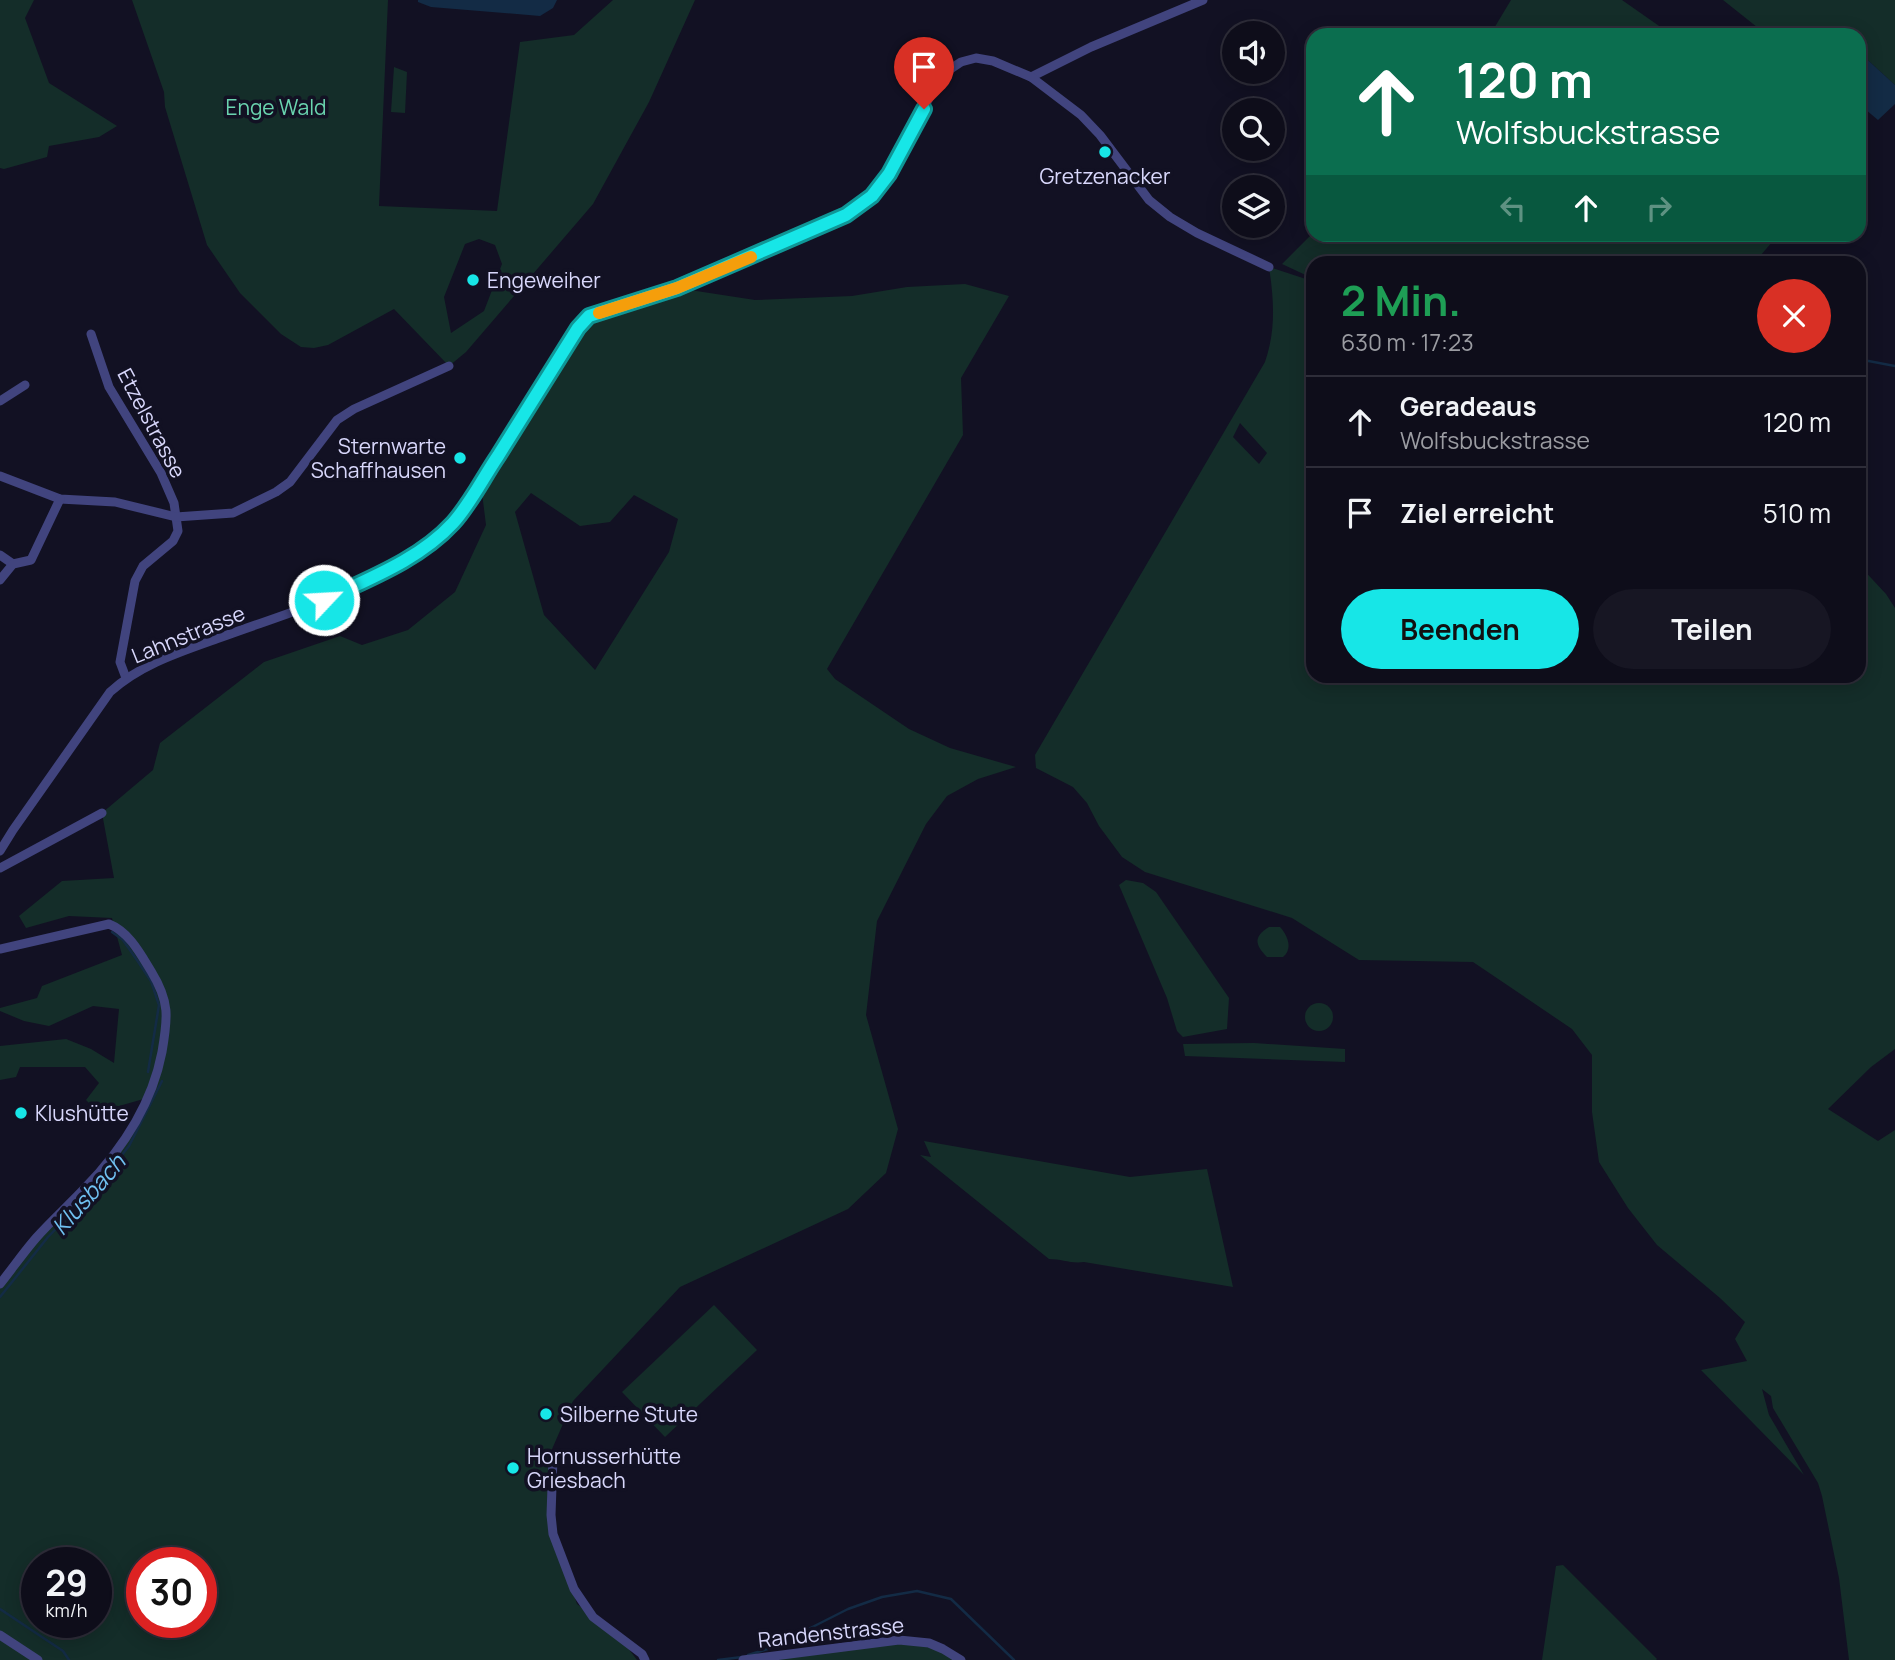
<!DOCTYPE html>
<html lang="de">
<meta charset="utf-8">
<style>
:root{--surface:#0e0d1a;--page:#171623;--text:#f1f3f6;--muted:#9b9ca2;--line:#2e2d39;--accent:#17e6e7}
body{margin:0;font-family:Manrope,sans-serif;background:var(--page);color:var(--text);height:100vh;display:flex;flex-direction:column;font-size:26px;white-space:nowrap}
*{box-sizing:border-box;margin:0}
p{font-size:23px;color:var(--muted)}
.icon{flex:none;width:38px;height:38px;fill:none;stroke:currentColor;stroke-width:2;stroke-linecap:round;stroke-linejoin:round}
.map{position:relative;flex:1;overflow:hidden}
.drawer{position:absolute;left:1306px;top:256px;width:560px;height:427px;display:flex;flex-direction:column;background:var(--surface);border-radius:21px;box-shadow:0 4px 18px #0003,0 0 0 2px var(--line)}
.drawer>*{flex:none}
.hud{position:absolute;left:1306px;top:28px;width:560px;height:214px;border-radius:21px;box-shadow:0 4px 18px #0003,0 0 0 2px var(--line);background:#0b6e4f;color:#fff;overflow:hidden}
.fabs{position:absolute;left:1222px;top:21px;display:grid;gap:14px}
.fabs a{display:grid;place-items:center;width:63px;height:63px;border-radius:50%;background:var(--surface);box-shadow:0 4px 18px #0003,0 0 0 2px var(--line);font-size:35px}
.speed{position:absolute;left:21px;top:1547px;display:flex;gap:14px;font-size:35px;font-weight:700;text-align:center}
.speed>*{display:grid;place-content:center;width:91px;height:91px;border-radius:50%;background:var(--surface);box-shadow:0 4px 18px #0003,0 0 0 2px var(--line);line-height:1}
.speed small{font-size:18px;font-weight:400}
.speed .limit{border:10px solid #d22;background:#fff;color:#111}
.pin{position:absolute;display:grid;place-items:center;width:60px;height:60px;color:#fff;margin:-72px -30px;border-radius:50% 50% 50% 0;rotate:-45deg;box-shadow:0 0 7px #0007}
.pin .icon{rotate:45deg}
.me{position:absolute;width:77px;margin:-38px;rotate:65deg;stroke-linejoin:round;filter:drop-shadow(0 0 5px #0008)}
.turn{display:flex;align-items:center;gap:24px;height:147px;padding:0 35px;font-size:32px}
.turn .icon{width:91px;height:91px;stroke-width:2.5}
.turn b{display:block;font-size:49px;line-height:60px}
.lanes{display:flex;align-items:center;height:66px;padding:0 35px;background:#0003;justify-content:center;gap:35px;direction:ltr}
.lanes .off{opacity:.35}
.round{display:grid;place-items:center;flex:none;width:74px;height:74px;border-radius:37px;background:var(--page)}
.headline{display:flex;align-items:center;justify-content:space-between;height:119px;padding:0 35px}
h1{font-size:42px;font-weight:700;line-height:52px;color:#1e9e55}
.primary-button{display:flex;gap:14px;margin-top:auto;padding:14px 35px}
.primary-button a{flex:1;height:80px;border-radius:42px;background:var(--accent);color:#111;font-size:28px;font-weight:700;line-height:80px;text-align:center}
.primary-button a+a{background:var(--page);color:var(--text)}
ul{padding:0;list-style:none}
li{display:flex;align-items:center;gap:21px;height:91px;padding:0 35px;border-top:2px solid var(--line)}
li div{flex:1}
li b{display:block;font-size:26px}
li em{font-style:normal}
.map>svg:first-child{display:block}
.green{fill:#142d29;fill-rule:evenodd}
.water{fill:#132b45}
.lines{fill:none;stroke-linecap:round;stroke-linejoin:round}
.stream{stroke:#132b45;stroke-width:2.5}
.street{stroke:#41447e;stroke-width:9}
.route-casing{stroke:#0f9696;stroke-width:18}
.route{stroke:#17e6e7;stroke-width:12}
.slow{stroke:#f59e0b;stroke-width:12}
.poi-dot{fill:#17e6e7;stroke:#121123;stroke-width:2.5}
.labels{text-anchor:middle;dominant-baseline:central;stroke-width:7;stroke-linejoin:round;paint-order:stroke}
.park-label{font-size:21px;fill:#6ad4af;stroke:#121123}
.poi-label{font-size:21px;fill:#d8d7fb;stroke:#121123;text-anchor:start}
.street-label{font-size:21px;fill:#d8d7fb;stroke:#121123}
.water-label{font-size:23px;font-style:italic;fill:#70c1f1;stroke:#121123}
</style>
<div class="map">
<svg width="1895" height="1660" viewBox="0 0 1895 1660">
<rect width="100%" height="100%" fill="#121123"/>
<g class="green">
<polygon points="0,0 34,0 25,18 49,83 117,126 99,137 49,146 47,157 4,169 0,168"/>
<path d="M132 0H388L379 206 497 211 520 42 574 35 613 0H695L649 102 593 204 466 352 449 366 394 309 328 345 314 348 301 347 281 334 240 293 207 245 165 107 164 92ZM479 239 495 245 502 264 484 311 451 333 444 297 465 244Z"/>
<polygon points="1511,0 1622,0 1672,35 1490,35"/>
<polygon points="1723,0 1895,0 1895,85 1859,52 1858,35 1767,35"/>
<polygon points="394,67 407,72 405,113 391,112"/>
<polygon points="1312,234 1778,235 1755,262 1312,262 1312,278 1282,264"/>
<path d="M1269 267 1312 281V676H1858L1859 565 1886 594 1895 608V1049L1871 1067 1828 1109 1878 1141 1895 1130V1660H1849L1839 1578 1822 1496 1818 1483 1773 1408 1771 1396 1762 1389 1769 1415 1804 1475 1701 1370 1747 1361 1735 1339 1745 1322 1720 1298 1657 1245 1628 1208 1599 1162 1592 1112V1055L1572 1029 1473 962 1359 960 1292 918 1145 872 1122 857 1099 826 1087 803 1073 787 1036 768 1035 755 1265 362C1276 330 1274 300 1269 267ZM1240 423 1267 453 1259 464 1233 437Z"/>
<path d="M965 284 1009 296 961 378 963 435 827 669 835 679 909 729 950 748 1016 767 978 779 947 796 926 824 877 921 866 1015 898 1129 886 1173 848 1209 680 1287 573 1401 549 1456 547 1516 577 1604 618 1635 637 1660H0V1285L121 1144 147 1098 98 1112 86 1100 99 1083 85 1067H20L16 1077 0 1080V1046L66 1039 91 1049 114 1063 119 1009 93 1006 49 1026 24 1021 0 1011V1008L37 998 42 986 122 955 112 918 69 916 26 928 19 916 62 881 114 878 102 813 153 770 160 743 264 662 340 636 362 645 408 630 455 592 486 525 481 485 589 316 677 288 755 300 852 296 907 287ZM531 493 580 526 610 522 634 495 678 519 669 552 595 670 544 615 515 512ZM37 1563H96V1622H37ZM142 1563H201V1622H142Z"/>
<polygon points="1126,880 1143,883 1156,892 1229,998 1227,1029 1183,1037 1177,1031 1167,998 1119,885"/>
<path d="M1269 927H1280C1288 936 1293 949 1283 957H1267C1254 944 1254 936 1269 927Z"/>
<circle cx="1319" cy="1017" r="14"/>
<polygon points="1254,1043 1345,1049 1345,1062 1185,1056 1183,1044"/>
<path d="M924 1141 1130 1177 1207 1169 1233 1287 1084 1262C1071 1264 1062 1259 1049 1259L920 1155 931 1157Z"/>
<polygon points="714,1305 757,1350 665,1437 622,1392"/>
<polygon points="1563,1565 1657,1659 1656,1660 1542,1660 1556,1566"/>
<polygon points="900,1642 931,1646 956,1660 770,1660"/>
</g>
<g class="water">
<polygon points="418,0 557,0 553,8 540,16 431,7 418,2"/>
<polygon points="1859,52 1895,85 1895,104 1878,120 1859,104"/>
</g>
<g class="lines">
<g class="stream">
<polyline points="1858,359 1895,366"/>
<polyline points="112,932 123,940 137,960 151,981 159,1005 148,1072"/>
<polyline points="0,1297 48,1237 100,1183 129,1146 162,1081"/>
<polyline points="0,1609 63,1651 69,1660"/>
<polyline points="748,1655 771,1648 848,1609 882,1597 917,1591 951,1599 1014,1660"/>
<polyline points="718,1660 742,1657"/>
</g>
<g class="street">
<polyline points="1031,77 1091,47 1203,0"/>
<polyline points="91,334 109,387 161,473 174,503 178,531 173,541 143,566 135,581 120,662 126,678"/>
<polyline points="0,401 25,385"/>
<polyline points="0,476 60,499 115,502 176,517 233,513 276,492 290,482 337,420 354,409 449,366"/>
<polyline points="0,555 13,564"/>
<polyline points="0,580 13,564 31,560 60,499"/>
<path d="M0 851 13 830 110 692C141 664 180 652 219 638 287 613 363 592 423 549 461 521 482 480 507 441 531 403 554 366 578 328L589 316 677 288 846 215 872 196 889 174 935 87 949 70 961 62 976 58 993 61 1031 77 1081 115 1100 135 1149 200 1170 217 1197 233 1269 267"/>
<polyline points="0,868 102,813"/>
<path d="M0 949 109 924C129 932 140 953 151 971 170 1002 168 1017 162 1052 152 1104 121 1151 84 1189 69 1205 51 1221 36 1238 23 1253 12 1269 0 1284"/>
<polyline points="553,1458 551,1515 553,1534 574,1589 593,1617 642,1654 645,1660"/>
<polyline points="0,1635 38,1660"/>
<polyline points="743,1660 899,1640 929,1643 943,1649 961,1660"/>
</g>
</g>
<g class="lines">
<g class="route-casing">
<path id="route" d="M324 600C368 579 419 560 453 523 471 503 483 478 498 456 525 413 551 371 578 328L589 316 677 288 846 215 872 196 889 174 924 109"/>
</g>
<use href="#route" class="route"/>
<polyline class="slow" points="599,313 677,288 751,257"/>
</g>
<g class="poi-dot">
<circle cx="1105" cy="152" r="7"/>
<circle cx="473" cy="280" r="7"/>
<circle cx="460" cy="458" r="7"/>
<circle cx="21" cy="1113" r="7"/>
<circle cx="546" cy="1414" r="7"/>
<circle cx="513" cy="1468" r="7"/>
</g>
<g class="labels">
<g class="park-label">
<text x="276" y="107">Enge Wald</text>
</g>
<g class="poi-label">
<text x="1105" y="176" text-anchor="middle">Gretzenacker</text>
<text x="487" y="280">Engeweiher</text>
<text x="446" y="446" text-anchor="end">Sternwarte<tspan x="446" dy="24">Schaffhausen</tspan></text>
<text x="35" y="1113">Klushütte</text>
<text x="560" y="1414">Silberne Stute</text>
<text x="527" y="1456">Hornusserhütte<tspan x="527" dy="24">Griesbach</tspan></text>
</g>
<g class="street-label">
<text transform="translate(152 423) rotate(62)">Etzelstrasse</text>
<text transform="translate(188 634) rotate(-22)">Lahnstrasse</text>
<text transform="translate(831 1632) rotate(-6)">Randenstrasse</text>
</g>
<g class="water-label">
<text transform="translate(88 1194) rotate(-49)">Klusbach</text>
</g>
</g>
</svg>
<div class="fabs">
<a><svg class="icon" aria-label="sound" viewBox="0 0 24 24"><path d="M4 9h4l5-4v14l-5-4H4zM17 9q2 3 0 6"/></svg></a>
<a><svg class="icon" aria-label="search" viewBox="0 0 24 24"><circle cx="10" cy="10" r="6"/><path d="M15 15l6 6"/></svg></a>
<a><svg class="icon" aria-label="layers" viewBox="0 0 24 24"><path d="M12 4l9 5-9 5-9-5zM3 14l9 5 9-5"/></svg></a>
</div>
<div class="speed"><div>29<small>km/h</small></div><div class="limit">30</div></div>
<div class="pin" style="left:924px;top:109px;background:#d93025"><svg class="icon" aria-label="arrive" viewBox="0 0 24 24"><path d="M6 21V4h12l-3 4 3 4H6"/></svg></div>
<svg class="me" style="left:324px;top:600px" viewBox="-20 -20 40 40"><circle r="17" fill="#17e6e7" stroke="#fff" stroke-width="3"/><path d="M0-11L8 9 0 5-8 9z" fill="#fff"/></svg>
<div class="hud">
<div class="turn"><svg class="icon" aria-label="ahead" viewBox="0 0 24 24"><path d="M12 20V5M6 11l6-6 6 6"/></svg><div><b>120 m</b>Wolfsbuckstrasse</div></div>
<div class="lanes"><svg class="icon off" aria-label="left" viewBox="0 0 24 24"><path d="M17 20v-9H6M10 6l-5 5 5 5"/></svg><svg class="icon" aria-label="ahead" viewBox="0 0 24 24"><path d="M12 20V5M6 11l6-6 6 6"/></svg><svg class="icon off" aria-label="right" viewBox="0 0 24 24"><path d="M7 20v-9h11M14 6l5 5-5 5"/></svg></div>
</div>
<section class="drawer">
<div class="headline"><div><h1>2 Min.</h1><p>630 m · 17:23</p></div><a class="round" style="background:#d93025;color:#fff"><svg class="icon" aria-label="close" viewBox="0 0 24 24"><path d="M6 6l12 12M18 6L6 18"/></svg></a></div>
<ul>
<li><svg class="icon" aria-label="ahead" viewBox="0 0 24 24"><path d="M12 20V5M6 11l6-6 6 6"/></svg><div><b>Geradeaus</b><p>Wolfsbuckstrasse</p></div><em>120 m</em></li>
<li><svg class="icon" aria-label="arrive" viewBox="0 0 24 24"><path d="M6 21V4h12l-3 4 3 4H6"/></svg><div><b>Ziel erreicht</b></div><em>510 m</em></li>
</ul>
<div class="primary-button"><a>Beenden</a><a>Teilen</a></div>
</section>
</div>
